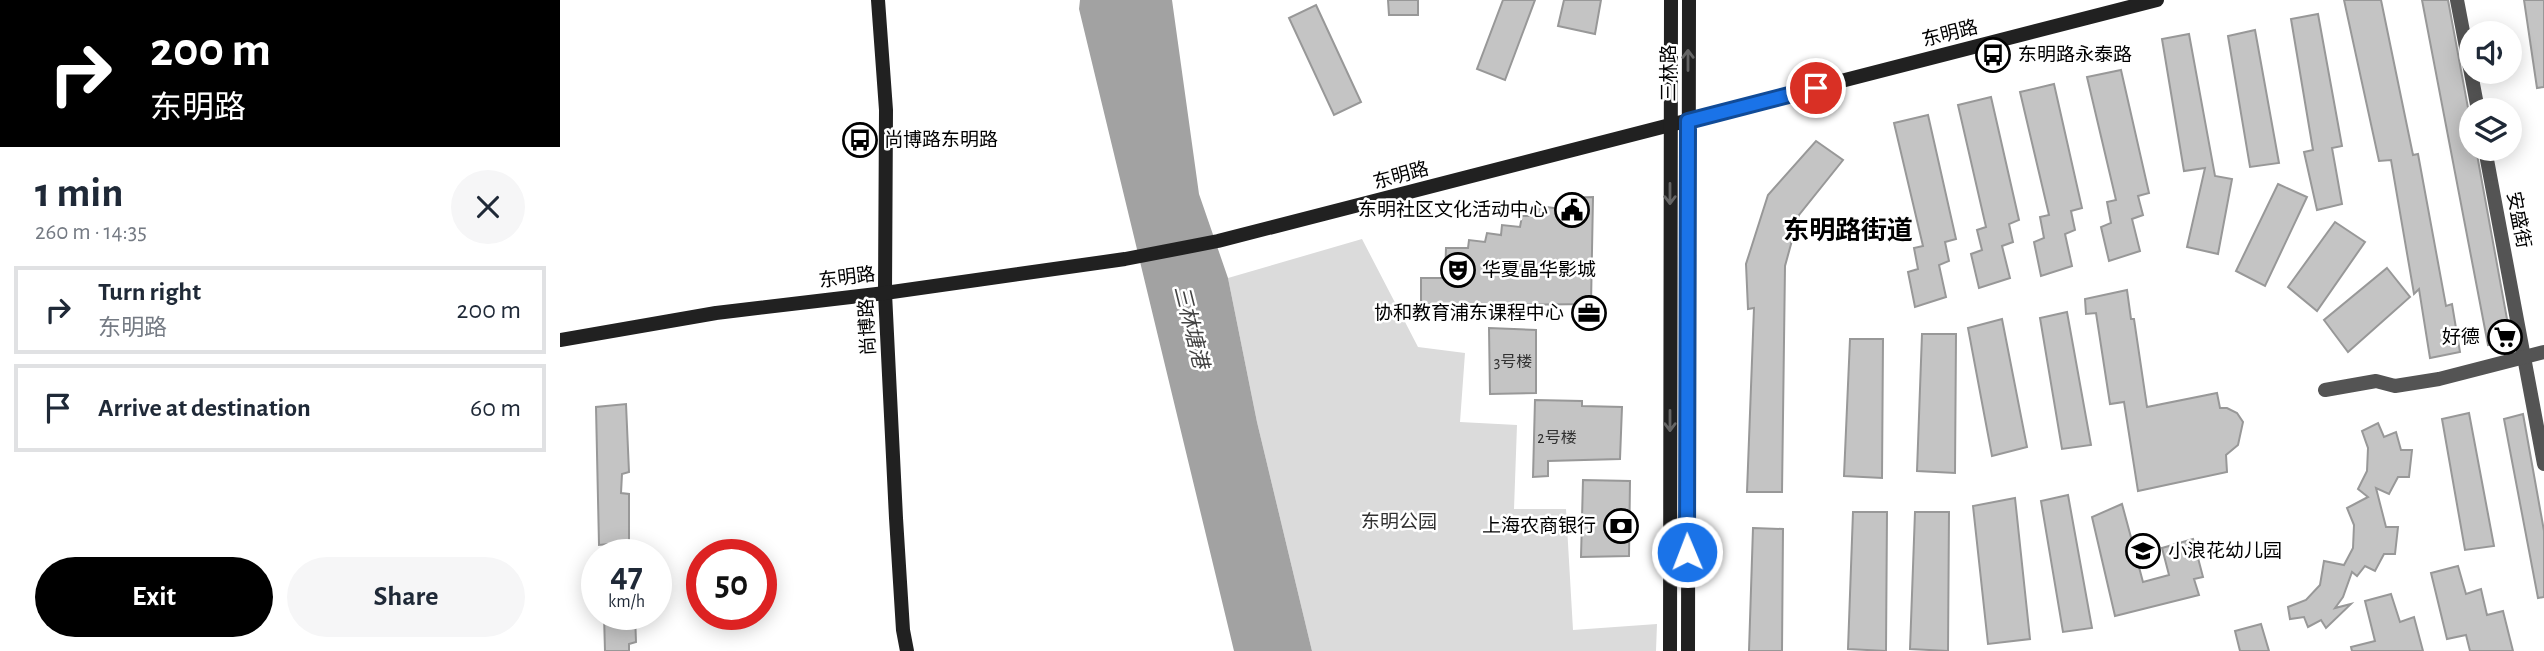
<!DOCTYPE html>
<meta charset="utf-8">
<style>
:root{--surface:#fff;--page:#f6f6f7;--text:#1f2937;--muted:#747a83;--line:#e0e1e3;--accent:#000}
body{margin:0;font-family:"Alegreya Sans","Noto Sans SC",sans-serif;background:var(--page);color:var(--text);height:100vh;display:flex;flex-direction:column;font-size:26px;white-space:nowrap}
*{box-sizing:border-box;margin:0}
p{font-size:23px;color:var(--muted)}
.icon{flex:none;width:38px;height:38px;fill:none;stroke:currentColor;stroke-width:2;stroke-linecap:round;stroke-linejoin:round}
.map{position:relative;flex:1;overflow:hidden}
.details{display:flex;flex-direction:column;background:var(--surface);width:560px}
.details>*{flex:none}
.guide{background:#000;color:#fff;overflow:hidden}
.buttons{position:absolute;left:1899px;top:21px;display:grid;gap:14px}
.buttons a{display:grid;place-items:center;width:63px;height:63px;border-radius:50%;background:var(--surface);box-shadow:0 4px 18px #0003;font-size:35px}
.speed{position:absolute;left:21px;top:539px;display:flex;gap:14px;font-size:35px;font-weight:700;text-align:center}
.speed>*{display:grid;place-content:center;width:91px;height:91px;border-radius:50%;background:var(--surface);box-shadow:0 4px 18px #0003;line-height:1}
.speed small{font-size:18px;font-weight:400}
.speed .limit{border:10px solid #d22;background:#fff;color:#111}
.pin{position:absolute;display:grid;place-items:center;width:60px;height:60px;color:#fff;margin:-30px;border:4px solid #fff;border-radius:50%;box-shadow:0 2px 7px #0007}
.me{position:absolute;width:77px;margin:-38px;rotate:359deg;stroke-linejoin:round;filter:drop-shadow(0 0 5px #0008)}
.turn{display:flex;align-items:center;gap:24px;height:147px;padding:0 35px;font-size:32px}
.turn .icon{width:91px;height:91px;stroke-width:2.5}
.turn b{display:block;font-size:49px;line-height:60px}
.round{display:grid;place-items:center;flex:none;width:74px;height:74px;border-radius:37px;background:var(--page)}
.overview{display:flex;align-items:center;justify-content:space-between;height:119px;padding:0 35px}
h1{font-size:42px;font-weight:600;line-height:52px}
.cta{display:flex;gap:14px;margin-top:auto;padding:14px 35px}
.cta a{flex:1;height:80px;border-radius:42px;background:var(--accent);color:#fff;font-size:28px;font-weight:600;line-height:80px;text-align:center}
.cta a+a{background:var(--page);color:var(--text)}
ul{padding:0;list-style:none}
li{display:flex;align-items:center;gap:21px;height:88px;margin:0 14px 10px;padding:0 21px;border:4px solid var(--line);border-radius:0px}
li div{flex:1}
li b{display:block;font-size:26px}
li em{font-style:normal}
main{display:flex;flex:1;min-height:0}
.map>svg:first-child{display:block}
.green{fill:#dbdbdb}
.water{fill:#a2a2a2}
.building{fill:#c4c4c4;stroke:#989898;stroke-width:2}
.lines{fill:none;stroke-linecap:round;stroke-linejoin:round}
.street{stroke:#545454;stroke-width:14}
.secondary{stroke:#212121;stroke-width:14}
.oneway{stroke:#646464}
.route-casing{stroke:#114b97;stroke-width:18}
.route{stroke:#1a73e8;stroke-width:12}
.labels{text-anchor:middle;dominant-baseline:central;stroke-width:5;stroke-linejoin:round;paint-order:stroke}
.number-label{font-size:16px;fill:#313131}
.street-label{font-size:19px;fill:#000;stroke:#fff}
.poi-label{font-size:19px;fill:#000;stroke:#fff;text-anchor:start}
.park-label{font-size:19px;fill:#323232;stroke:#fff}
.water-label{font-size:21px;font-style:italic;fill:#434343;stroke:#fff}
.district-label{font-size:26px;font-weight:bold;fill:#000;stroke:#fff}
</style>
<main>
<section class="details">
<div class="guide">
<div class="turn"><svg class="icon" aria-label="right" viewBox="0 0 24 24"><path d="M7 20v-9h11M14 6l5 5-5 5"/></svg><div><b>200 m</b>东明路</div></div>
</div>
<div class="overview"><div><h1>1 min</h1><p>260 m · 14:35</p></div><a class="round"><svg class="icon" aria-label="close" viewBox="0 0 24 24"><path d="M6 6l12 12M18 6L6 18"/></svg></a></div>
<ul>
<li><svg class="icon" aria-label="right" viewBox="0 0 24 24"><path d="M7 20v-9h11M14 6l5 5-5 5"/></svg><div><b>Turn right</b><p>东明路</p></div><em>200 m</em></li>
<li><svg class="icon" aria-label="arrive" viewBox="0 0 24 24"><path d="M6 21V4h12l-3 4 3 4H6"/></svg><div><b>Arrive at destination</b></div><em>60 m</em></li>
</ul>
<div class="cta"><a>Exit</a><a>Share</a></div>
</section>
<div class="map">
<svg width="1984" height="651" viewBox="0 0 1984 651">
<rect width="100%" height="100%" fill="#fff"/>
<polygon class="green" points="802,239 858,347 905,353 900,422 957,425 954,509 1006,509 1013,630 1097,624 1096,651 752,651 697,422 668,278"/>
<polygon class="water" points="520,0 612,0 639,194 668,278 697,422 752,651 674,651 519,9"/>
<g class="building">
<polygon points="828,0 858,0 858,15 829,15"/>
<polygon points="943,0 975,0 945,80 917,69"/>
<polygon points="1004,0 1041,0 1035,34 998,26"/>
<polygon points="1784,0 1821,0 1853,155 1858,154 1886,306 1892,304 1900,352 1870,358 1859,289 1854,294 1831,160 1819,161"/>
<polygon points="1862,0 1888,0 1911,124 1911,149 1916,149 1951,341 1928,345"/>
<polygon points="1964,0 1984,0 1984,87 1977,88"/>
<polygon points="756,5 801,102 774,115 729,18"/>
<polygon points="1758,14 1782,146 1772,148 1782,204 1757,210 1744,152 1753,150 1731,19"/>
<polygon points="1695,30 1719,163 1690,167 1668,36"/>
<polygon points="1629,34 1655,176 1672,179 1658,254 1627,247 1645,168 1624,171 1602,39"/>
<polygon points="1561,70 1589,193 1578,196 1583,215 1572,219 1580,251 1549,261 1541,227 1551,223 1547,202 1556,200 1527,77"/>
<polygon points="1494,84 1522,208 1511,211 1515,230 1505,234 1512,266 1481,276 1474,242 1484,238 1480,217 1489,215 1460,92"/>
<polygon points="1431,97 1459,220 1449,224 1453,242 1442,246 1450,278 1419,288 1411,254 1422,250 1417,230 1426,227 1398,105"/>
<polygon points="1368,115 1396,239 1385,242 1389,261 1379,265 1386,297 1355,307 1348,272 1358,269 1354,248 1363,246 1334,123"/>
<polygon points="1256,141 1283,160 1239,215 1225,266 1222,492 1187,492 1194,308 1188,309 1186,264 1208,195"/>
<polygon points="1718,184 1747,197 1705,286 1676,271"/>
<polygon points="1033,197 1031,304 861,306 861,278 885,278 886,248 908,248 909,240 925,242 927,233 941,235 942,225 960,227 962,216 977,216 980,206 1001,209 1003,198"/>
<polygon points="1775,222 1805,242 1757,311 1728,287"/>
<polygon points="1827,268 1850,297 1788,352 1764,320"/>
<polygon points="1567,290 1571,319 1574,319 1587,407 1657,393 1660,408 1667,408 1677,413 1683,422 1678,445 1666,455 1667,472 1578,491 1564,402 1550,404 1536,313 1526,314 1525,299"/>
<polygon points="1507,312 1531,445 1502,449 1480,318"/>
<polygon points="1442,319 1467,447 1432,456 1408,328"/>
<polygon points="929,328 976,330 976,393 930,394"/>
<polygon points="1362,334 1396,334 1395,473 1357,471"/>
<polygon points="1290,339 1323,339 1322,478 1284,476"/>
<polygon points="975,400 1022,401 1022,406 1062,407 1060,459 988,461 988,476 973,477"/>
<polygon points="66,404 69,472 62,474 61,493 69,494 69,542 39,545 36,407"/>
<polygon points="1909,413 1934,546 1905,550 1882,419"/>
<polygon points="1963,414 1984,531 1984,597 1978,598 1944,419"/>
<polygon points="1818,423 1824,437 1836,432 1841,450 1852,450 1849,477 1838,477 1829,494 1816,488 1826,527 1838,527 1835,554 1824,554 1815,571 1805,566 1797,576 1792,572 1783,597 1775,608 1791,604 1766,628 1761,620 1748,627 1744,617 1730,619 1728,607 1746,600 1760,585 1764,561 1784,565 1793,548 1794,525 1787,508 1808,497 1798,489 1807,471 1808,448 1802,431"/>
<polygon points="1023,480 1070,481 1069,556 1021,557"/>
<polygon points="1508,495 1532,628 1503,632 1481,501"/>
<polygon points="1455,498 1470,639 1428,644 1413,506"/>
<polygon points="1562,504 1583,582 1609,575 1602,548 1633,539 1643,577 1634,579 1639,595 1555,616 1532,517"/>
<polygon points="1293,512 1327,512 1326,651 1288,649"/>
<polygon points="1355,512 1389,512 1388,651 1350,649"/>
<polygon points="1193,528 1223,529 1222,651 1189,651"/>
<polygon points="1898,566 1906,594 1921,589 1927,615 1943,611 1953,651 1910,651 1906,635 1887,639 1871,573"/>
<polygon points="1831,594 1840,622 1854,617 1863,651 1792,651 1791,647 1815,641 1805,601"/>
<polygon points="44,614 75,614 76,642 69,644 69,651 45,651"/>
<polygon points="1701,624 1709,651 1680,651 1675,631"/>
</g>
<g class="lines">
<g class="street">
<polyline points="1897,0 1918,110"/>
<polyline points="1925,149 1984,464"/>
<polyline points="1765,390 1816,381 1835,386 1879,379 1984,352"/>
</g>
<g class="secondary">
<polyline points="318,0 326,110 325,293 336,518 343,630 347,651"/>
<polyline points="0,340 156,313 325,293 565,259 658,241 1597,0"/>
<polyline points="1110,651 1111,0"/>
<polyline points="1128,651 1129,0"/>
</g>
</g>
<defs><path id="oneway-shaft" d="M-6 0H5M1.5-3L5.5 0L1.5 3" fill="none" stroke-width="1.6" stroke-linecap="round" stroke-linejoin="round" transform="scale(1.75)"/></defs>
<g class="oneway">
<use href="#oneway-shaft" transform="translate(1128 60) rotate(-90)"/>
<use href="#oneway-shaft" transform="translate(1110 194) rotate(90)"/>
<use href="#oneway-shaft" transform="translate(1110 421) rotate(90)"/>
</g>
<g class="lines">
<g class="route-casing">
<polyline id="route" points="1127,552 1128,121 1256,88"/>
</g>
<use href="#route" class="route"/>
</g>
<defs>
<g id="bus-ring" transform="scale(1.75)"><circle r="9.5" fill="#fff" stroke="#000" stroke-width="1.5"/><path d="M-5-6H5V4H4V6H2V4H-2V6H-4V4H-5ZM-3.5-4V0h7V-4ZM-3.5 1.2v1.5H-2V1.2ZM2 1.2v1.5H3.5V1.2Z" fill="#000"/></g>
<g id="civic-ring" transform="scale(1.75)"><circle r="9.5" fill="#fff" stroke="#000" stroke-width="1.5"/><path d="M-.6-6.5H3V-4.5H.6V-3L4-1V1h2V6H-6V1h2V-1L-.6-3ZM-1.2 2.5V6h2.4V2.5Z" fill="#000"/></g>
<g id="theatre-ring" transform="scale(1.75)"><circle r="9.5" fill="#fff" stroke="#000" stroke-width="1.5"/><path d="M-5-5.5Q0-4 5-5.5V0Q5 5 0 6Q-5 5-5 0ZM-3.3-2.5H-1v1.5H-3.3ZM1-2.5H3.3v1.5H1ZM-2.8 1Q0 5.5 2.8 1Z" fill="#000"/></g>
<g id="office-ring" transform="scale(1.75)"><circle r="9.5" fill="#fff" stroke="#000" stroke-width="1.5"/><path d="M-6-3h4V-5.5h4V-3h4V5H-6ZM-1-4.5V-3h2v-1.5ZM-6 0V1H6V0Z" fill="#000"/></g>
<g id="supermarket-ring" transform="scale(1.75)"><circle r="9.5" fill="#fff" stroke="#000" stroke-width="1.5"/><path d="M-6-5.5h2.5l.6 2H6L4.5 2H-2.5L-4.4-4H-6ZM-1.5 3.2a1.3 1.3 0 1 0 .1 0ZM3 3.2a1.3 1.3 0 1 0 .1 0Z" fill="#000"/></g>
<g id="bank-ring" transform="scale(1.75)"><circle r="9.5" fill="#fff" stroke="#000" stroke-width="1.5"/><path d="M-6-4H6V4H-6ZM0-2.3a2.3 2.3 0 1 0 0 4.6a2.3 2.3 0 1 0 0-4.6Z" fill="#000"/></g>
<g id="school-ring" transform="scale(1.75)"><circle r="9.5" fill="#fff" stroke="#000" stroke-width="1.5"/><path d="M0-5L7-2L0 1L-7-2ZM-4 1L0 2.5L4 1V4Q0 6-4 4Z" fill="#000"/></g>
</defs>
<g fill-rule="evenodd">
<use href="#bus-ring" x="1433" y="55"/>
<use href="#bus-ring" x="300" y="140"/>
<use href="#civic-ring" x="1012" y="210"/>
<use href="#theatre-ring" x="898" y="270"/>
<use href="#office-ring" x="1029" y="313"/>
<use href="#supermarket-ring" x="1945" y="337"/>
<use href="#bank-ring" x="1061" y="526"/>
<use href="#school-ring" x="1583" y="551"/>
</g>
<g class="labels">
<g class="number-label">
<text x="953" y="362">3号楼</text>
<text x="997" y="438">2号楼</text>
</g>
<g class="street-label">
<text transform="translate(1390 34) rotate(-14)">东明路</text>
<text transform="translate(1109 73) rotate(-90)">三林路</text>
<text transform="translate(841 176) rotate(-15)">东明路</text>
<text transform="translate(1958 220) rotate(79)">安盛街</text>
<text transform="translate(287 278) rotate(-7)">东明路</text>
<text transform="translate(308 327) rotate(-93)">尚博路</text>
</g>
<g class="poi-label">
<text x="1458" y="55">东明路永泰路</text>
<text x="324" y="140">尚博路东明路</text>
<text x="988" y="210" text-anchor="end">东明社区文化活动中心</text>
<text x="922" y="270">华夏晶华影城</text>
<text x="1004" y="313" text-anchor="end">协和教育浦东课程中心</text>
<text x="1920" y="337" text-anchor="end">好德</text>
<text x="1036" y="526" text-anchor="end">上海农商银行</text>
<text x="1608" y="551">小浪花幼儿园</text>
</g>
<g class="park-label">
<text x="839" y="522">东明公园</text>
</g>
<g class="water-label">
<text transform="translate(631 327) rotate(76)">三林塘港</text>
</g>
<g class="district-label">
<text x="1288" y="231">东明路街道</text>
</g>
</g>
</svg>
<div class="buttons">
<a><svg class="icon" aria-label="sound" viewBox="0 0 24 24"><path d="M4 9h4l5-4v14l-5-4H4zM17 9q2 3 0 6"/></svg></a>
<a><svg class="icon" aria-label="layers" viewBox="0 0 24 24"><path d="M12 4l9 5-9 5-9-5zM3 14l9 5 9-5"/></svg></a>
</div>
<div class="speed"><div>47<small>km/h</small></div><div class="limit">50</div></div>
<div class="pin" style="left:1256px;top:88px;background:#d93025"><svg class="icon" aria-label="arrive" viewBox="0 0 24 24"><path d="M6 21V4h12l-3 4 3 4H6"/></svg></div>
<svg class="me" style="left:1127px;top:552px" viewBox="-20 -20 40 40"><circle r="17" fill="#1a73e8" stroke="#fff" stroke-width="3"/><path d="M0-11L8 9 0 5-8 9z" fill="#fff"/></svg>
</div>
</main>
